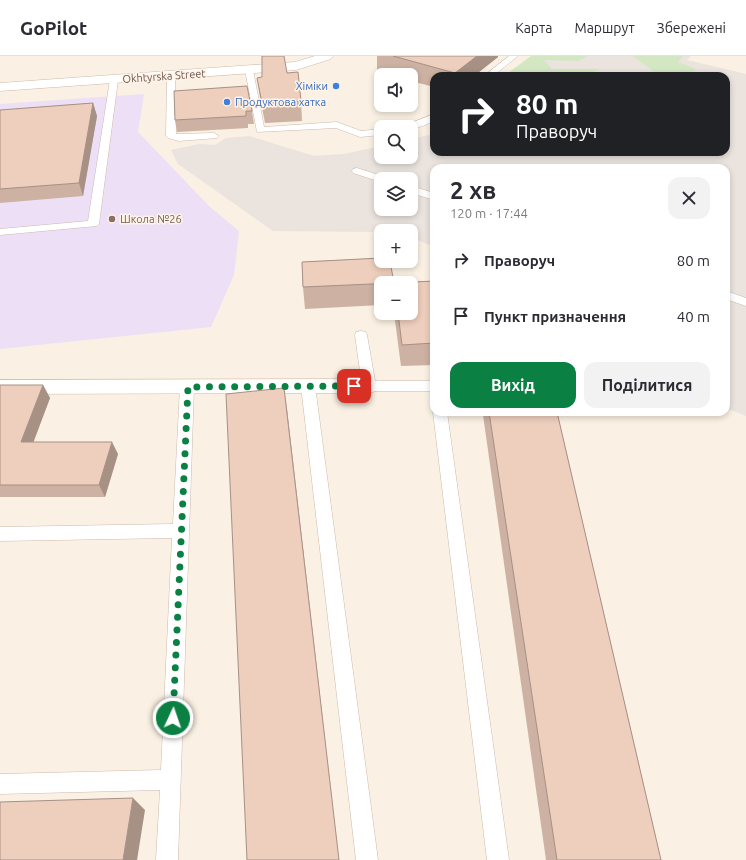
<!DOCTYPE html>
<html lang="uk">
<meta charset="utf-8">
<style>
:root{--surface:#fff;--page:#f2f2f3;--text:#2b2b33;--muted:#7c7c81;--line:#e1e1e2;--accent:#0b8043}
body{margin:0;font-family:Ubuntu,sans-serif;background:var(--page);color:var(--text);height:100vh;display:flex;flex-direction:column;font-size:15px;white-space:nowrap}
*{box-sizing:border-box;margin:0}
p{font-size:13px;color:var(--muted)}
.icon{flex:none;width:22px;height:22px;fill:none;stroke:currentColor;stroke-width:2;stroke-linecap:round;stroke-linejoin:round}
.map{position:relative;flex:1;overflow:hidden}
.details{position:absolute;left:430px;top:108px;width:300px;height:252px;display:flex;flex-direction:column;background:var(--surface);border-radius:12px;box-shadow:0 2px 6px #0003}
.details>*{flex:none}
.guide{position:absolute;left:430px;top:16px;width:300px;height:84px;border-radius:12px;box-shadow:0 2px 6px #0003;background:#202124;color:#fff;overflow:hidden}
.tools{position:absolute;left:374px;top:12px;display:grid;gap:8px}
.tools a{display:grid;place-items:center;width:44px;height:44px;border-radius:8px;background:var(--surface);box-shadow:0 2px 6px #0003;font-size:20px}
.pin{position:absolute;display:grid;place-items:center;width:34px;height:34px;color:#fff;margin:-17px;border-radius:8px;box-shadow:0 2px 6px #0006}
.me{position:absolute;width:44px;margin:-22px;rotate:3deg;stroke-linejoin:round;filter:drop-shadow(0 0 3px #0008)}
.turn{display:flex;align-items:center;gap:14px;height:84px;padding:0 20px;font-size:18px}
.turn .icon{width:52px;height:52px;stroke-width:2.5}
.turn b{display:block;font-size:28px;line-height:34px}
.round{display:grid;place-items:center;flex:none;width:42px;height:42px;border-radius:12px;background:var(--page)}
.overview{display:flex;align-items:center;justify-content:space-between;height:68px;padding:0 20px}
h1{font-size:24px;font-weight:700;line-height:30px}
.button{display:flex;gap:8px;margin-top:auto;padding:8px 20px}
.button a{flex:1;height:46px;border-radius:12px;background:var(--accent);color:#fff;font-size:16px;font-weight:700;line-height:46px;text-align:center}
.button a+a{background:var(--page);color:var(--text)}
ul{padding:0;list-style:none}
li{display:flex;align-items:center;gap:12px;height:56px;padding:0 20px}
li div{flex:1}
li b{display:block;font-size:15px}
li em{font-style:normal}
header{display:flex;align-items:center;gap:24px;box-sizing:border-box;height:56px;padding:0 20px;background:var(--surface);border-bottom:1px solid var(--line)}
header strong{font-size:19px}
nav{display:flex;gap:22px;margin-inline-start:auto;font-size:14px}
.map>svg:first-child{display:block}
.industrial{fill:#eae3de;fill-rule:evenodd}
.education{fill:#ede0f6}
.green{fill:#d3e7c3}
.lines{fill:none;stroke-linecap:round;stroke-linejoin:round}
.lane-casing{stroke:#cdbaae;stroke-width:1}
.street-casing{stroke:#cdbaae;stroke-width:1}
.secondary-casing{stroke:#cfb9ab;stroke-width:1}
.lane{fill:#fff;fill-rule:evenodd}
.street{fill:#fff;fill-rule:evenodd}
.secondary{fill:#fff;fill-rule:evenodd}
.wall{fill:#cdb1a3}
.shaded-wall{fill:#a79084}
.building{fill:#eecebd;stroke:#a79084}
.route{stroke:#0b8043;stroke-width:7;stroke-dasharray:0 12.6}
.shop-dot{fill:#3f7fe0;stroke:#fef4e9;stroke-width:1.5}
.education-dot{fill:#8d6e63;stroke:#fef4e9;stroke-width:1.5}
.labels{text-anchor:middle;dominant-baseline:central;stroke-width:3;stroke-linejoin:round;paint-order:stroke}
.far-street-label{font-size:11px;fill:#70564b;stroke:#fef4e9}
.far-shop-label{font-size:11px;fill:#366cbe;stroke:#fef4e9;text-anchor:end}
.far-education-label{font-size:11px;fill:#785e54;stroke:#fef4e9;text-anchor:start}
</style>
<header>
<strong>GoPilot</strong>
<nav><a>Карта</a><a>Маршрут</a><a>Збережені</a></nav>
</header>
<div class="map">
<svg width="746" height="804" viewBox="0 0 746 804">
<rect width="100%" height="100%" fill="#faf0e3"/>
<path class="industrial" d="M541 0H691L687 4 746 18V360L726 352V112H434V191L411 181V175H381V176L273 175 178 108 171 94 199 88 215 89 226 82 249 80 314 100 344 98 381 90V101H411V83L434 78V96H726V20H515ZM381 123H411V153H381Z"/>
<polygon class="education" points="144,38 138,76 210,151 239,175 234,219 211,271 0,293 0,48"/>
<g class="green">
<polygon points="531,0 588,0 578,5 544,4 552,13 599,13 587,20 504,20"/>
<polygon points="633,0 683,0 678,6 696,13 686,20 646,20 653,15"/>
</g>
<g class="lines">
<g class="lane-casing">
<g id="lane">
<polygon points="509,0 518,0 493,20 484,20"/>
<polygon points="249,11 253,14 264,71 337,66 361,75 381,73 381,79 360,81 336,72 257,76 245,14"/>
<polygon points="171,17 175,20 176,78 214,77 219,80 217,82 179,85 168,82 166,80 167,20"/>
<polygon points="114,21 118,24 99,168 97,170 0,179 0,173 88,165 110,24"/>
<polygon points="434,58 434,65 423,70 411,73 411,71 404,71 406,69"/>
<polygon points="357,112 385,121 386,123 381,123 381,126 353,117 352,115 353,113"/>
<polygon points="411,130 434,137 434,144 411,137"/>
<polygon points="726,235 746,242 746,250 726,243"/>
<polygon points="361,275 366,276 367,279 375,325 434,325 434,335 369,335 364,333 362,330 355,279 356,276"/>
<polygon points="308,325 313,327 315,330 378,804 356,804 301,330 303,327"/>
<polygon points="187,326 192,328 194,331 178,804 156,804 160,734 0,738 0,718 161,714 172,482 0,485 0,471 173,468 180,331 182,328"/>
<polygon points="434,354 434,356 447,356 509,804 487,804 433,356"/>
</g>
</g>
<g class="street-casing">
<polygon id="street" points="369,323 376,325 379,330 376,335 369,337 0,338 0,324"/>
</g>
<g class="secondary-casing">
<polygon id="secondary" points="315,0 333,0 331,3 296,14 0,35 0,27 295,6"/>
</g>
<use href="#lane" class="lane"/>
<use href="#street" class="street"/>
<use href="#secondary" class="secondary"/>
</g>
<g class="wall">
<polygon points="377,0 498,0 498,1 474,20 434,20 434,31 411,25 411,19 392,19 377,15"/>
<polygon points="287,17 301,45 302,65 265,67 260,41 257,22"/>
<polygon points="174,35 252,55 254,68 248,68 248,72 177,76 175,64"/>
<polygon points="93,47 97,60 83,140 0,147 0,54"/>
<polygon points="381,202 381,205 390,205 394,227 434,225 434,309 401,310 394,257 411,257 411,227 381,227 381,249 305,253 303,231 302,206"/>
<polygon points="0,329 43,329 50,342 33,386 118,398 105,441 0,441"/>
<polygon points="483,356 557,356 661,804 546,804 483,359"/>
</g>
<g class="shaded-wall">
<polygon points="477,0 498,0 498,1 474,20 455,20 455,17"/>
<polygon points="93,47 97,60 83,140 79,127"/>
<polygon points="43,329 50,342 29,398 21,386"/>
<polygon points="284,332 287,353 339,804"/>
<polygon points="112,386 118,398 105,441 99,429"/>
<polygon points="133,742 145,754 137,804 123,804"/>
</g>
<g class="building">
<polygon points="262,0 284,0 287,17 298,16 301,45 262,47 257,22 262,21"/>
<polygon points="393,0 477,0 455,17"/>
<polygon points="247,30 252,55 246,55 246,60 175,64 174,35"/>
<polygon points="93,47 79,127 0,133 0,54"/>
<polygon points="381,202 381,205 390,205 394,227 303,231 302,206"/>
<polygon points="434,225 434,287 402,289 398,257 411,257 411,227 394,227"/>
<polygon points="0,329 43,329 21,386 112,386 99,429 0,429"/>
<polygon points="284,332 339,804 247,804 226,338"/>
<polygon points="489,356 557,356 661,804 557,804"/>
<polygon points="133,742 123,804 0,804 0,746"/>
</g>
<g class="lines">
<polyline class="route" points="173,662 188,331 354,330"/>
</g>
<g class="shop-dot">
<circle cx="336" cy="30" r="4"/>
<circle cx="227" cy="46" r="4"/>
</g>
<circle class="education-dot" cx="112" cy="163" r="4"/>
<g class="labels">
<g class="far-street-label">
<text transform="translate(164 20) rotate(-4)">Okhtyrska Street</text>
</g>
<g class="far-shop-label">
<text x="328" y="30">Хіміки</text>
<text x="235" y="46" text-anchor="start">Продуктова хатка</text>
</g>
<g class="far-education-label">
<text x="120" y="163">Школа №26</text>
</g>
</g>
</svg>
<div class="tools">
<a><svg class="icon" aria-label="sound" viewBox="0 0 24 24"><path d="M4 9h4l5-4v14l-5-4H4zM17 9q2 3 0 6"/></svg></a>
<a><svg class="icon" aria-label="search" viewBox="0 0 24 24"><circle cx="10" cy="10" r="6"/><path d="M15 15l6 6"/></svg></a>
<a><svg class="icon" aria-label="layers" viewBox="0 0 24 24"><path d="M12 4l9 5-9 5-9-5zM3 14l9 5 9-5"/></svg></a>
<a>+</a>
<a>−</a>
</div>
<div class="pin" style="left:354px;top:330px;background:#d93025"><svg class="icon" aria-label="arrive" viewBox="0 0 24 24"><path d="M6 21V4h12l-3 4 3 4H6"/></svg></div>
<svg class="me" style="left:173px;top:662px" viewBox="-20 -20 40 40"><circle r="17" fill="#0b8043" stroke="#fff" stroke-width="3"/><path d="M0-11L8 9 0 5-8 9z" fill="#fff"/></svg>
<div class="guide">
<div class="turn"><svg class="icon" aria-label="right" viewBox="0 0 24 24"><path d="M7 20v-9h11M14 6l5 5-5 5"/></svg><div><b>80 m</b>Праворуч</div></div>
</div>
<section class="details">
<div class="overview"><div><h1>2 хв</h1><p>120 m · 17:44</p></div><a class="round"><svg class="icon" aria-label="close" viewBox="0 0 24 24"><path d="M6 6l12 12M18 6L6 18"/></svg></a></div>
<ul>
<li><svg class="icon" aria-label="right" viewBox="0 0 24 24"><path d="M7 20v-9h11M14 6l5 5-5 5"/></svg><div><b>Праворуч</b></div><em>80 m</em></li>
<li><svg class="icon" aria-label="arrive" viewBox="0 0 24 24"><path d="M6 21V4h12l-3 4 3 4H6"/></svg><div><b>Пункт призначення</b></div><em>40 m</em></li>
</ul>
<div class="button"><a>Вихід</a><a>Поділитися</a></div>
</section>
</div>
